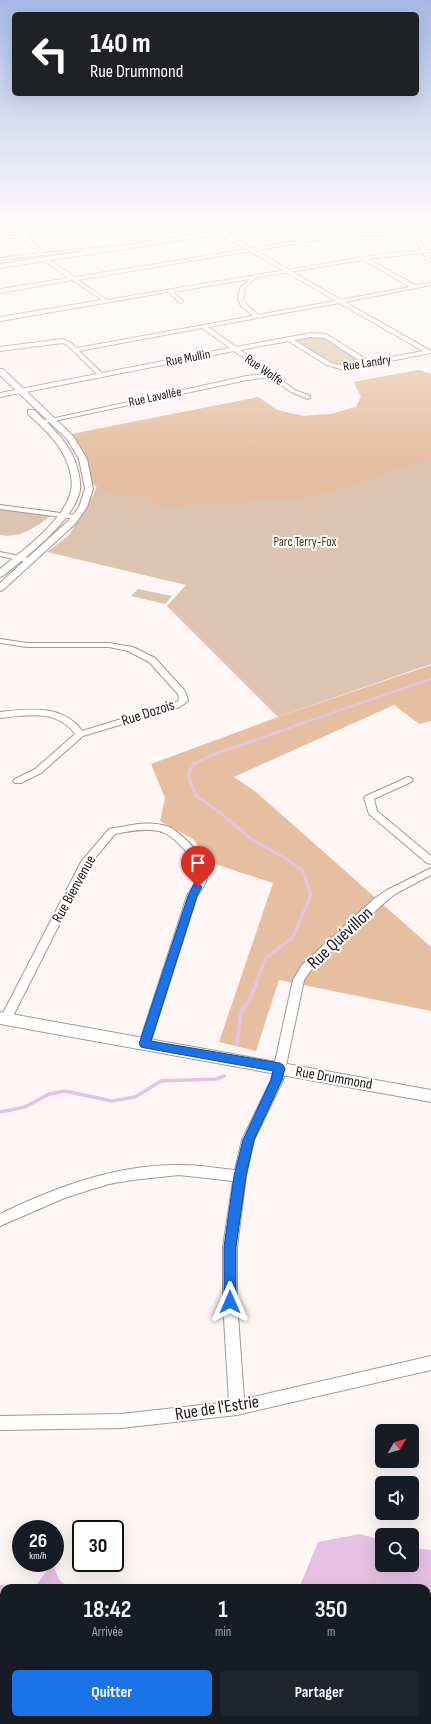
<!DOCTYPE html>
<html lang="fr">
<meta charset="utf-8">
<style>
:root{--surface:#171b24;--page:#20242c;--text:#f1f3f6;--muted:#9ea1a6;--accent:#1a73e8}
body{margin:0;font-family:"Sofia Sans Condensed",sans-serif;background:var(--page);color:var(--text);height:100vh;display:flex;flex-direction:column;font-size:15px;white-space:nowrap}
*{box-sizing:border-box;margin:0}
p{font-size:13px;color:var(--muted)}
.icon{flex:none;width:22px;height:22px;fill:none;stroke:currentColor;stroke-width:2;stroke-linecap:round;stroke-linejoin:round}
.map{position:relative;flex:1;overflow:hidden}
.drawer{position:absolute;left:0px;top:1584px;width:431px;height:140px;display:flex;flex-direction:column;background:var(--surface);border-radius:12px 12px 0 0;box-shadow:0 4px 16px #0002}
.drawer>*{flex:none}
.guide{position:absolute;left:12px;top:12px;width:407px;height:84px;border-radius:6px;box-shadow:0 4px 16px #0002;background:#202124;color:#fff;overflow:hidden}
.needle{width:26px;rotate:52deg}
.fabs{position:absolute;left:375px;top:1424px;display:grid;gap:8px}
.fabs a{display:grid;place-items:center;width:44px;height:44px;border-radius:6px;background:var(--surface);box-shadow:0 4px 16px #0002;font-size:20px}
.speed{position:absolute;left:12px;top:1520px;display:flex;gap:8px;font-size:20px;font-weight:700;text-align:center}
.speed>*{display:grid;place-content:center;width:52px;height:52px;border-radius:50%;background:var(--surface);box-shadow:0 4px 16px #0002;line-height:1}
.speed small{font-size:10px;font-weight:400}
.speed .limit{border:2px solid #111;border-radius:6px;background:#fff;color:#111}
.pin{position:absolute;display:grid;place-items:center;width:34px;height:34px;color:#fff;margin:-41px -17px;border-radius:50% 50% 50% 0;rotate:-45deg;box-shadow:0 0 4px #0007}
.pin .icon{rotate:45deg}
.me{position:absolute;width:44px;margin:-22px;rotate:0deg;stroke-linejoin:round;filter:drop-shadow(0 0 3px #0008)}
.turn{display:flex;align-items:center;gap:14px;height:84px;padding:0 12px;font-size:18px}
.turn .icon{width:52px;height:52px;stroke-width:2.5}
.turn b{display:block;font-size:28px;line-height:34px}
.eta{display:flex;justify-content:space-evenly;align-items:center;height:68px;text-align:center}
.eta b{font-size:24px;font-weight:700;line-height:28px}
.button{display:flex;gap:8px;margin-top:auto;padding:8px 12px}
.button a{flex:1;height:46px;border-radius:6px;background:var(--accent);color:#fff;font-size:16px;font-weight:700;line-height:46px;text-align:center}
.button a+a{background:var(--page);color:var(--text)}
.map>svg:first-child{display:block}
.built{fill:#fce8e9}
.green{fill:#dcc4b1}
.forest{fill:#e5bfa0}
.water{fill:#e5c1e3}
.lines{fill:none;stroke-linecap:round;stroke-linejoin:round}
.stream-far2{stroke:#e5c1e3;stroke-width:2.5}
.stream-far1{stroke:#e5c1e3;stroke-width:3}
.stream{stroke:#e5c1e3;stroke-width:3.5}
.minor-casing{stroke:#aa9495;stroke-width:2}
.tertiary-casing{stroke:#aa9495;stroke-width:2}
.secondary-casing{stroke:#aa9495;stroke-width:2}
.minor{fill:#fff;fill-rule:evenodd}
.tertiary{fill:#fff;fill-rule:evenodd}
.secondary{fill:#fff;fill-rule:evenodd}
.route{fill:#1a73e8;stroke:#114b97}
.labels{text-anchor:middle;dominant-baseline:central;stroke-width:4;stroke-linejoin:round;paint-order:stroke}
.far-street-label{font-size:13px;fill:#1d1516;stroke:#fff}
.far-park-label{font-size:13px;fill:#56320d;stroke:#fff}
.street-label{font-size:15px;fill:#1d1516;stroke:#fff}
.near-street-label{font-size:18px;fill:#1d1516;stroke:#fff}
</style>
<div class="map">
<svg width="431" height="1724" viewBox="0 0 431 1724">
<rect width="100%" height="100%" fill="#fef5f5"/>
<polygon class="built" points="0,221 8,221 23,236 0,238"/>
<g class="green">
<polygon points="212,221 284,221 236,228"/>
<polygon points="312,334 332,338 374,363 338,369 292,338"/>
<polygon points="419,370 431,374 431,664 278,717 167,606 186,585 47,552 69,535 93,495 97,486 258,397 277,410 303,416 331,414 356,407 361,397 354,382"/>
<path d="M0 507 55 513C38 525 22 539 0 535Z"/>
<polygon points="138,589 172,596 165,604 131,596"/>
</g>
<g class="forest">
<polygon points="419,370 431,374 431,456 356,484 298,499 162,507 149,497 104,493 92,483 86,456 71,434 258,397 277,410 303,416 331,414 356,407 361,397 354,382"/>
<polygon points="431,665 431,721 419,724 394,705 234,777 256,792 431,947 431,1011 279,980 256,1051 219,1042 273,883 212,863 193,839 160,821 165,798 151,764 278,717"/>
</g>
<polygon class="water" points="360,1534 382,1540 382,1565 412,1565 412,1548 431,1550 431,1724 0,1724 0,1585 35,1587 52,1563 59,1579 68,1588 4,1588 4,1720 427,1720 427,1588 299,1588 318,1542"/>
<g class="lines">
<polyline class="stream-far2" points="306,722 431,679"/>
<polyline class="stream-far1" points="256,983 266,958 293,937 311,895 303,871 285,858 251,839 217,810 196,796 188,775 194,764 212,755 309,721"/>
<g class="stream">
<polyline points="237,1044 241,1012 250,999 257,982"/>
<polyline points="0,1112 25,1107 49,1094 65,1091 112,1101 135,1097 161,1081 216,1079 224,1076"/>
</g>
<g class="minor-casing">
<g id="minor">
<polygon points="6,221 10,221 24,234 148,221 159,221 27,236 44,253 113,246 115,247 0,260 0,258 40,253 22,237 0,239 0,237 20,235"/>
<path d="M431 232V234L415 235 427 250H431V252L428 253 431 262 426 260 423 253 368 259 415 285 431 283V285L345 302 431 351V353L344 370 327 365 288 341 240 350 295 390 310 396V398L308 399 291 392 270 377 247 380 40 424 37 422 247 376 266 374 234 351 0 397V393L97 374 66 344 62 343 0 351V347L62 339 70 342 77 348 253 316 241 306 238 299 240 288 250 279 173 292 183 301 180 303 168 292 0 321V317L102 300 73 280 0 293V289L69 278 43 260V258H47L75 277 328 236 364 233ZM364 235H411L422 250 382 254 107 300 78 280 328 238ZM363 260 410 287 258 315 247 305 243 299 245 288 257 277ZM339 303 423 351 369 361 326 334 311 333 236 347 208 327ZM202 328 230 348 102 373 79 351ZM311 337 325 338 363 363 344 366 331 363 294 340Z"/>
<polygon points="0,505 76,515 79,517 76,519 0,509"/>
<polygon points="0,552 33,559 34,561 30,563 0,556"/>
<path d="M0 639 27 643H109L133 647 155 658 185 691 188 701 180 707 83 736 41 773 21 783H15L13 781 15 779 35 769 75 734C57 709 27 715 0 718V712C29 709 63 704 82 731L174 703 179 700 178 694 149 662 128 651 109 647H27L0 643Z"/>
<polygon points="408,777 411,778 413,780 411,782 374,799 377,811 431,856 431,864 427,863 369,814 364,798 366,796"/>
<path d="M138 824C148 823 159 823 169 827 183 834 209 860 207 877 206 884 201 891 197 896L149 1047 145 1048 141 1047 139 1044 187 896C190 890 196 884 197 877 199 861 173 834 159 831 145 828 129 831 115 834L90 864 10 1022 6 1023 2 1022 0 1019 81 862 109 829Z"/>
<path d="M431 868V875L395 894 383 904 310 971 304 980 283 1080 254 1140 246 1176 237 1247V1302L244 1399 431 1356V1370L237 1415 121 1428 0 1430V1416L121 1414 229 1402 223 1302V1247L233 1181 179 1175 132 1180 109 1184 67 1197 0 1226V1214C56 1187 117 1164 181 1165 199 1165 217 1168 235 1170L242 1140 271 1080 293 980 302 965 375 898 387 890Z"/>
</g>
</g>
<g class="tertiary-casing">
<g id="tertiary">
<path d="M198 221C206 220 217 224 222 231L343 301 338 302 218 233 215 229Z"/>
<polygon points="0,369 3,369 73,436 87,459 93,489 87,507 75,524 3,590 0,591 0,583 69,520 79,507 85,489 79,459 67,439 0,375"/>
<path d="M28 410H34C48 424 63 437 72 454 77 464 81 479 80 490 75 520 26 557 3 576L0 577V569C23 550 64 521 71 491 74 477 67 459 59 447 51 435 39 424 28 414Z"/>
<polygon points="0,1012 431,1090 431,1102 0,1024"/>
</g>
</g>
<g class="secondary-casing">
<polygon id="secondary" points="283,221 297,221 294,223 0,268 0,264"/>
</g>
<use href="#minor" class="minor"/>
<use href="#tertiary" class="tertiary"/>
<use href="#secondary" class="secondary"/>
</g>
<linearGradient id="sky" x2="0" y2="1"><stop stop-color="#a7b9e6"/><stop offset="0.48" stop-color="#fffafa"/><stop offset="1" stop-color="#fffafa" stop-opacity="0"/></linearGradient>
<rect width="431" height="462" fill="url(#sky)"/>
<polygon class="route" points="198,883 202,887 197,896 151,1041 280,1063 283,1065 285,1068 282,1080 254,1140 246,1176 236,1247 236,1302 234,1306 230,1308 226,1306 224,1302 224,1247 234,1176 243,1140 271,1080 273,1071 145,1048 141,1047 139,1044 188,896 194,884"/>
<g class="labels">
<g class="far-street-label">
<text transform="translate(188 358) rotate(-11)">Rue Mullin</text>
<text transform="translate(367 363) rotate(-9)">Rue Landry</text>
<text transform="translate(264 370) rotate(35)">Rue Wolfe</text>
<text transform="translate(155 397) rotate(-12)">Rue Lavallée</text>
</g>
<g class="far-park-label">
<text x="305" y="542">Parc Terry-Fox</text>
</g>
<g class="street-label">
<text transform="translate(148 713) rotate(-18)">Rue Dozois</text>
<text transform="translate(74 889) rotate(-61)">Rue Bienvenue</text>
<text transform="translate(334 1078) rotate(10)">Rue Drummond</text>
</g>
<g class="near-street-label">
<text transform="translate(340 938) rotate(-43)">Rue Quévillon</text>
<text transform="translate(217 1408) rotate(-9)">Rue de l'Estrie</text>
</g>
</g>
</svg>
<div class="fabs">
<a><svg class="needle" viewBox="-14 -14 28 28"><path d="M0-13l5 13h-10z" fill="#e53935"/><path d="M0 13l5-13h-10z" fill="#9ea1a6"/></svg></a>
<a><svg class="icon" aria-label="sound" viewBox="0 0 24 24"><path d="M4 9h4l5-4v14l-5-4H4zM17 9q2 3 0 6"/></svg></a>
<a><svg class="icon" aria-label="search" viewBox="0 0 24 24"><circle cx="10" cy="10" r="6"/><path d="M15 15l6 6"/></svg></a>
</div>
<div class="speed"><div>26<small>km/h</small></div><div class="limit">30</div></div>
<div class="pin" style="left:198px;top:887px;background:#d93025"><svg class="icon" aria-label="arrive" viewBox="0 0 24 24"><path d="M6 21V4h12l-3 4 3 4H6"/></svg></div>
<svg class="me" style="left:230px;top:1302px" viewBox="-20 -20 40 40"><path d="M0-17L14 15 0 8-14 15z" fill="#1a73e8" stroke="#fff" stroke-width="4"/></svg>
<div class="guide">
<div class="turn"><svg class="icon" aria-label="left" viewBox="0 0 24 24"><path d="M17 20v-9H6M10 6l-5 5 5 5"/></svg><div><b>140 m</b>Rue Drummond</div></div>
</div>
<section class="drawer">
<div class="eta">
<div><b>18:42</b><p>Arrivée</p></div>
<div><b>1</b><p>min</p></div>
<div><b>350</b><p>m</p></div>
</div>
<div class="button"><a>Quitter</a><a>Partager</a></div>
</section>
</div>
